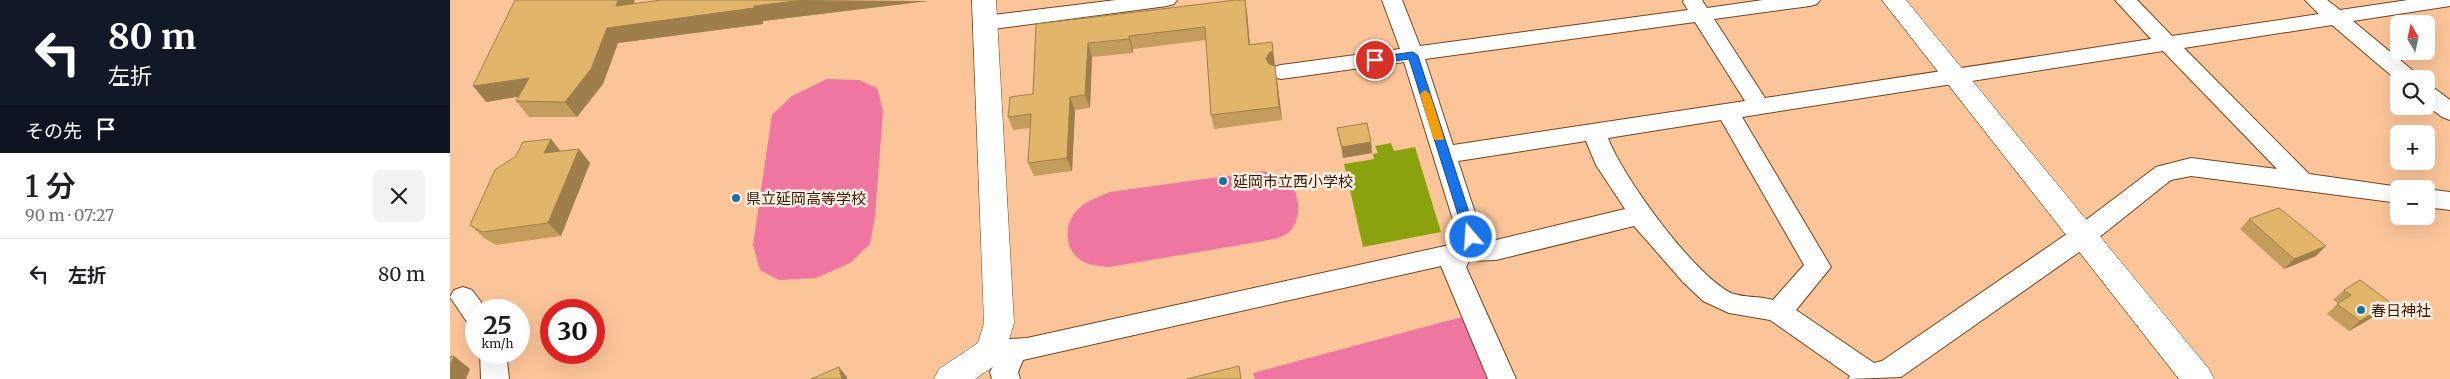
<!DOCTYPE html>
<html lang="ja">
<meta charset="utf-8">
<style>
:root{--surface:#fff;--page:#f2f2f2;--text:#202124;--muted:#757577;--line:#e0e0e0}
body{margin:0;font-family:Merriweather,"Noto Sans JP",serif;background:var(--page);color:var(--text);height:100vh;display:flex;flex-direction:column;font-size:19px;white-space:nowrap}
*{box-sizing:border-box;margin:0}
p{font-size:16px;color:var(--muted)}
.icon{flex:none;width:28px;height:28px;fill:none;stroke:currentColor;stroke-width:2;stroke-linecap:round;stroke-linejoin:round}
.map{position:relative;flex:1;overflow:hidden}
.side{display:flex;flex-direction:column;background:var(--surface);width:450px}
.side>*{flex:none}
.guide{background:#111827;color:#fff;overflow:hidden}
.needle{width:32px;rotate:351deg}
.tools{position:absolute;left:1940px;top:15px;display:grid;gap:10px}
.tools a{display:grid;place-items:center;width:45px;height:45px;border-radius:8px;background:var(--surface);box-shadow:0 5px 20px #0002;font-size:25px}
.speed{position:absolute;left:15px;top:299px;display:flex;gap:10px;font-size:25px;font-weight:700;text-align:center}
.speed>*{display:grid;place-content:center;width:65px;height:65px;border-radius:50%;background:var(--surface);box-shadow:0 5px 20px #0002;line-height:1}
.speed small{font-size:12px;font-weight:400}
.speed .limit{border:8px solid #d22;background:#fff;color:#111}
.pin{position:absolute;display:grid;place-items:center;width:42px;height:42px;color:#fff;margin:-21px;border:2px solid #fff;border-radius:50%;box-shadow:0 1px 5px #0007}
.me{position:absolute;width:55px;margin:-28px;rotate:342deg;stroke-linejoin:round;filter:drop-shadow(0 0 4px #0008)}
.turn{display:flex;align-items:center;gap:18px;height:105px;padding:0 25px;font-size:22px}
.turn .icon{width:65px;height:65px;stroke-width:2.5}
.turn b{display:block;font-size:35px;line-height:42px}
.then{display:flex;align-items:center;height:48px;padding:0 25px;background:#0003;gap:10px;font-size:19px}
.round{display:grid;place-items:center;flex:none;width:52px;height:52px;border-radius:8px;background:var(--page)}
.head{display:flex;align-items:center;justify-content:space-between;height:85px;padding:0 25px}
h1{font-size:30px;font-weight:600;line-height:38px}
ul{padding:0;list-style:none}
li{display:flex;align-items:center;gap:15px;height:70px;padding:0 25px;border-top:1px solid var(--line)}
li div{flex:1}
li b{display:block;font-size:19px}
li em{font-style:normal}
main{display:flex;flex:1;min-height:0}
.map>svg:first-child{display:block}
.green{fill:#ee76a0}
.water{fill:#8aa20d}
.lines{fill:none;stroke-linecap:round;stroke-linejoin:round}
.street-casing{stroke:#74451b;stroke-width:2}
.secondary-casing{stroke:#74451b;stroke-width:1}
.street{fill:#fff;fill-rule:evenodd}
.secondary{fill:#fff;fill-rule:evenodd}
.wall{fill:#c29d5c}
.shaded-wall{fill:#9e7f4b}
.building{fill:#e1b66b;stroke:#9e7f4b}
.route{fill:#1a73e8;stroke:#114b97}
.slow{fill:#f59e0b}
.poi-dot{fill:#1b70a0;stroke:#feefe5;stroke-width:2}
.labels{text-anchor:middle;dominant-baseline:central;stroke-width:5;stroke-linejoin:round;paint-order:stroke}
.poi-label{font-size:15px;fill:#341a04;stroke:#feefe5;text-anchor:start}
</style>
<main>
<section class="side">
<div class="guide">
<div class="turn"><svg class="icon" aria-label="left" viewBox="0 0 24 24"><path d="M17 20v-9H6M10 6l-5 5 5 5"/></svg><div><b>80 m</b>左折</div></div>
<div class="then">その先<svg class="icon" aria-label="arrive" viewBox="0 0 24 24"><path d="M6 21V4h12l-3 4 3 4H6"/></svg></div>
</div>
<div class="head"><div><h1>1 分</h1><p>90 m · 07:27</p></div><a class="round"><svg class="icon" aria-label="close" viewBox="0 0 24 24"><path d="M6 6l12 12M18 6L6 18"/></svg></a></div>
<ul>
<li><svg class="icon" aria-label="left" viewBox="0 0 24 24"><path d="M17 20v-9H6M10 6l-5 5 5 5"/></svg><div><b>左折</b></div><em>80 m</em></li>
</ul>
</section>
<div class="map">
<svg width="2000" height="379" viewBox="0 0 2000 379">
<rect width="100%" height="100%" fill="#fcc599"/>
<g class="green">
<polygon points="377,79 409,80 427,88 433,111 425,216 420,244 400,263 366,278 329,280 310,270 303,245 322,115 342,96"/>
<path d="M813 171C819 173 826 174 832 177 850 187 854 217 839 232 836 235 830 237 825 239L659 267C648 266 635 265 627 257 615 247 615 226 624 214 633 202 646 198 660 192Z"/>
<polygon points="1012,317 1038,379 805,379 803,373"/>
</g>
<polygon class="water" points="941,143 944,151 965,147 991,232 913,247 894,164 924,159 923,154 928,153 925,146"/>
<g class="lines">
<g class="street-casing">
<g id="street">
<polygon points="666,0 727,0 724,4 717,6 535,30 528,28 525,23 528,18 535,16"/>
<path d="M932 0H952L970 46 1238 10 1233 2 1234 0H1252L1257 8 1313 0H1370L1367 4 1360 6 1264 19 1315 98 1701 39 1665 0H1687L1722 36 1869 14 1855 0H1877L1890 10 1958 0H2000V6L1903 21 1967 74 1970 79H1949V82L1882 25 1734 48 1859 174 1957 188 1949 189V203L1741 176 1721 180 1642 243 1451 377 1398 379 1400 376 1320 320 1279 313 1253 301 1233 282 1184 226 1046 260 1019 261 1016 267 1066 379H1038L991 266 573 360 568 372 570 379H542L540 372 545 362 533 359 529 351 533 343 542 340 577 338 1004 244 1008 236 954 62 831 79 823 77 820 72 823 67 831 65 950 49ZM1245 22 1295 101 1003 145 975 59ZM1713 51 1827 169 1741 158 1706 167 1624 229 1432 361 1424 363 1346 310 1381 267 1292 117ZM1271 120 1354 265 1323 300C1310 296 1294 298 1281 293 1244 275 1172 176 1158 138ZM1136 141 1146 165 1175 209 1046 240 1031 241 1033 237 1008 161Z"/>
<polygon points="1976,86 1984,88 2000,100 2000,120 1992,117 1976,105"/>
<polygon points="1976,189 2000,192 2000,210 1976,207"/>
<polygon points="13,287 22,290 37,310 26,310 26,325 17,322 0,297 4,290"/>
<polygon points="30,352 56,352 59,379 31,379"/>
</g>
</g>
<g class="secondary-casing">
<g id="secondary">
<polygon points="522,0 546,0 564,323 553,360 525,379 484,379 489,369 528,343 534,323"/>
<polygon points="1432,0 1456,0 1759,369 1764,379 1729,379"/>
</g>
</g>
<use href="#street" class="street"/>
<use href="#secondary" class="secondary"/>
</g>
<g class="wall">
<polygon points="478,1 313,21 313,24 168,43 153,84 127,117 79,117 66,101 69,96 36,102 184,4"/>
<polygon points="797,12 800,45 825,65 822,66 827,80 832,120 764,129 761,115 756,40 683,49 683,53 642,57 640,108 625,110 622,171 584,176 578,163 580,128 563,130 558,117 583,94 586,24"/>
<polygon points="887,128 921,142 922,153 893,158"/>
<polygon points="129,149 140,163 111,236 46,245 34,238 20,225 111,151"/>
<polygon points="1799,219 1866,256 1834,269 1790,229"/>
<polygon points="1894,290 1941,303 1930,313 1899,331 1877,314 1888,303 1883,300"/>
</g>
<g class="shaded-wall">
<polygon points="168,0 185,0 177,21 166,6"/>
<polygon points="354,0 478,1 313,21 313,24 168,43 153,84 127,117 115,102 157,28 304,6"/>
<polygon points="795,0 797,12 801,59 799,45"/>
<polygon points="679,36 683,49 683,53 679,39"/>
<polygon points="822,42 825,65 821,66 818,73 816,59"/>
<polygon points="638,43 642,57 640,108 635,95"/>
<polygon points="825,66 827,80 832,120 829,107"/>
<polygon points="79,78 91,93 36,102 23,86"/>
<polygon points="620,97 625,110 622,171 617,158"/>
<polygon points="101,139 112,153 94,153"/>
<polygon points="921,142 922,153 893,158 892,147"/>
<polygon points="129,149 140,163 111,236 98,223"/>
<polygon points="1876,246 1866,256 1834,269 1844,259"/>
<polygon points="1941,303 1930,313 1899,331 1910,321"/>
<polygon points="4,356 20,369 16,379 0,379 0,366"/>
<polygon points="389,367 397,377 397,379 392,379"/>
</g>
<g class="building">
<polygon points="65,0 168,0 166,6 211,0 354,0 304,6 304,8 157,28 141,69 115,102 66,101 79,78 23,86"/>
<polygon points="786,0 795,0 799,45 822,42 823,51 819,53 816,59 819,64 825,66 829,107 761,115 755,27 679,36 679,39 638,43 635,95 620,97 617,158 578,163 581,114 558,117 560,97 583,94 586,24"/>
<polygon points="917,123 921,142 892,147 887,128"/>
<polygon points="101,139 94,153 129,149 98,223 32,232 20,225 45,170 66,156 73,142"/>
<polygon points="1829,208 1876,246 1844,259 1799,219"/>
<polygon points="1910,280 1941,303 1910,321 1887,304 1901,295 1894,290"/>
<polygon points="4,356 0,366 0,357"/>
<polygon points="789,366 791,379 737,379"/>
<polygon points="389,367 392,379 361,379"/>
</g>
<polygon class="route" points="963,52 968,56 1027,237 1025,240 1021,241 1015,237 959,59 925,64 920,60 925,57"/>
<polygon class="slow" points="975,90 980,94 994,138 993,140 985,140 983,138 970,94"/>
<g class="poi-dot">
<circle cx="773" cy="181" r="5"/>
<circle cx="286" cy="198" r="5"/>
<circle cx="1911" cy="310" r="5"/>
</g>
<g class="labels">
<g class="poi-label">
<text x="783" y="181">延岡市立西小学校</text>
<text x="296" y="198">県立延岡高等学校</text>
<text x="1921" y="310">春日神社</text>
</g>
</g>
</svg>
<div class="tools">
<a><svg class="needle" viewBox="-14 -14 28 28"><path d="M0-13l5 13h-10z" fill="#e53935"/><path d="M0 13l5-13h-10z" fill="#757577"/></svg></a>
<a><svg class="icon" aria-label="search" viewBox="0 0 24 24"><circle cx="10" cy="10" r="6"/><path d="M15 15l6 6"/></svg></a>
<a>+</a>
<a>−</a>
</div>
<div class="speed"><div>25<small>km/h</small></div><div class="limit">30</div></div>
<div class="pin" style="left:925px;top:60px;background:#d93025"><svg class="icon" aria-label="arrive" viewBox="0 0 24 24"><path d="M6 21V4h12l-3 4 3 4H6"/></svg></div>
<svg class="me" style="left:1021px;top:237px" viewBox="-20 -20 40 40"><circle r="17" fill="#1a73e8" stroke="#fff" stroke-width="3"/><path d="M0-11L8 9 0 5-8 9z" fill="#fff"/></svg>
</div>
</main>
